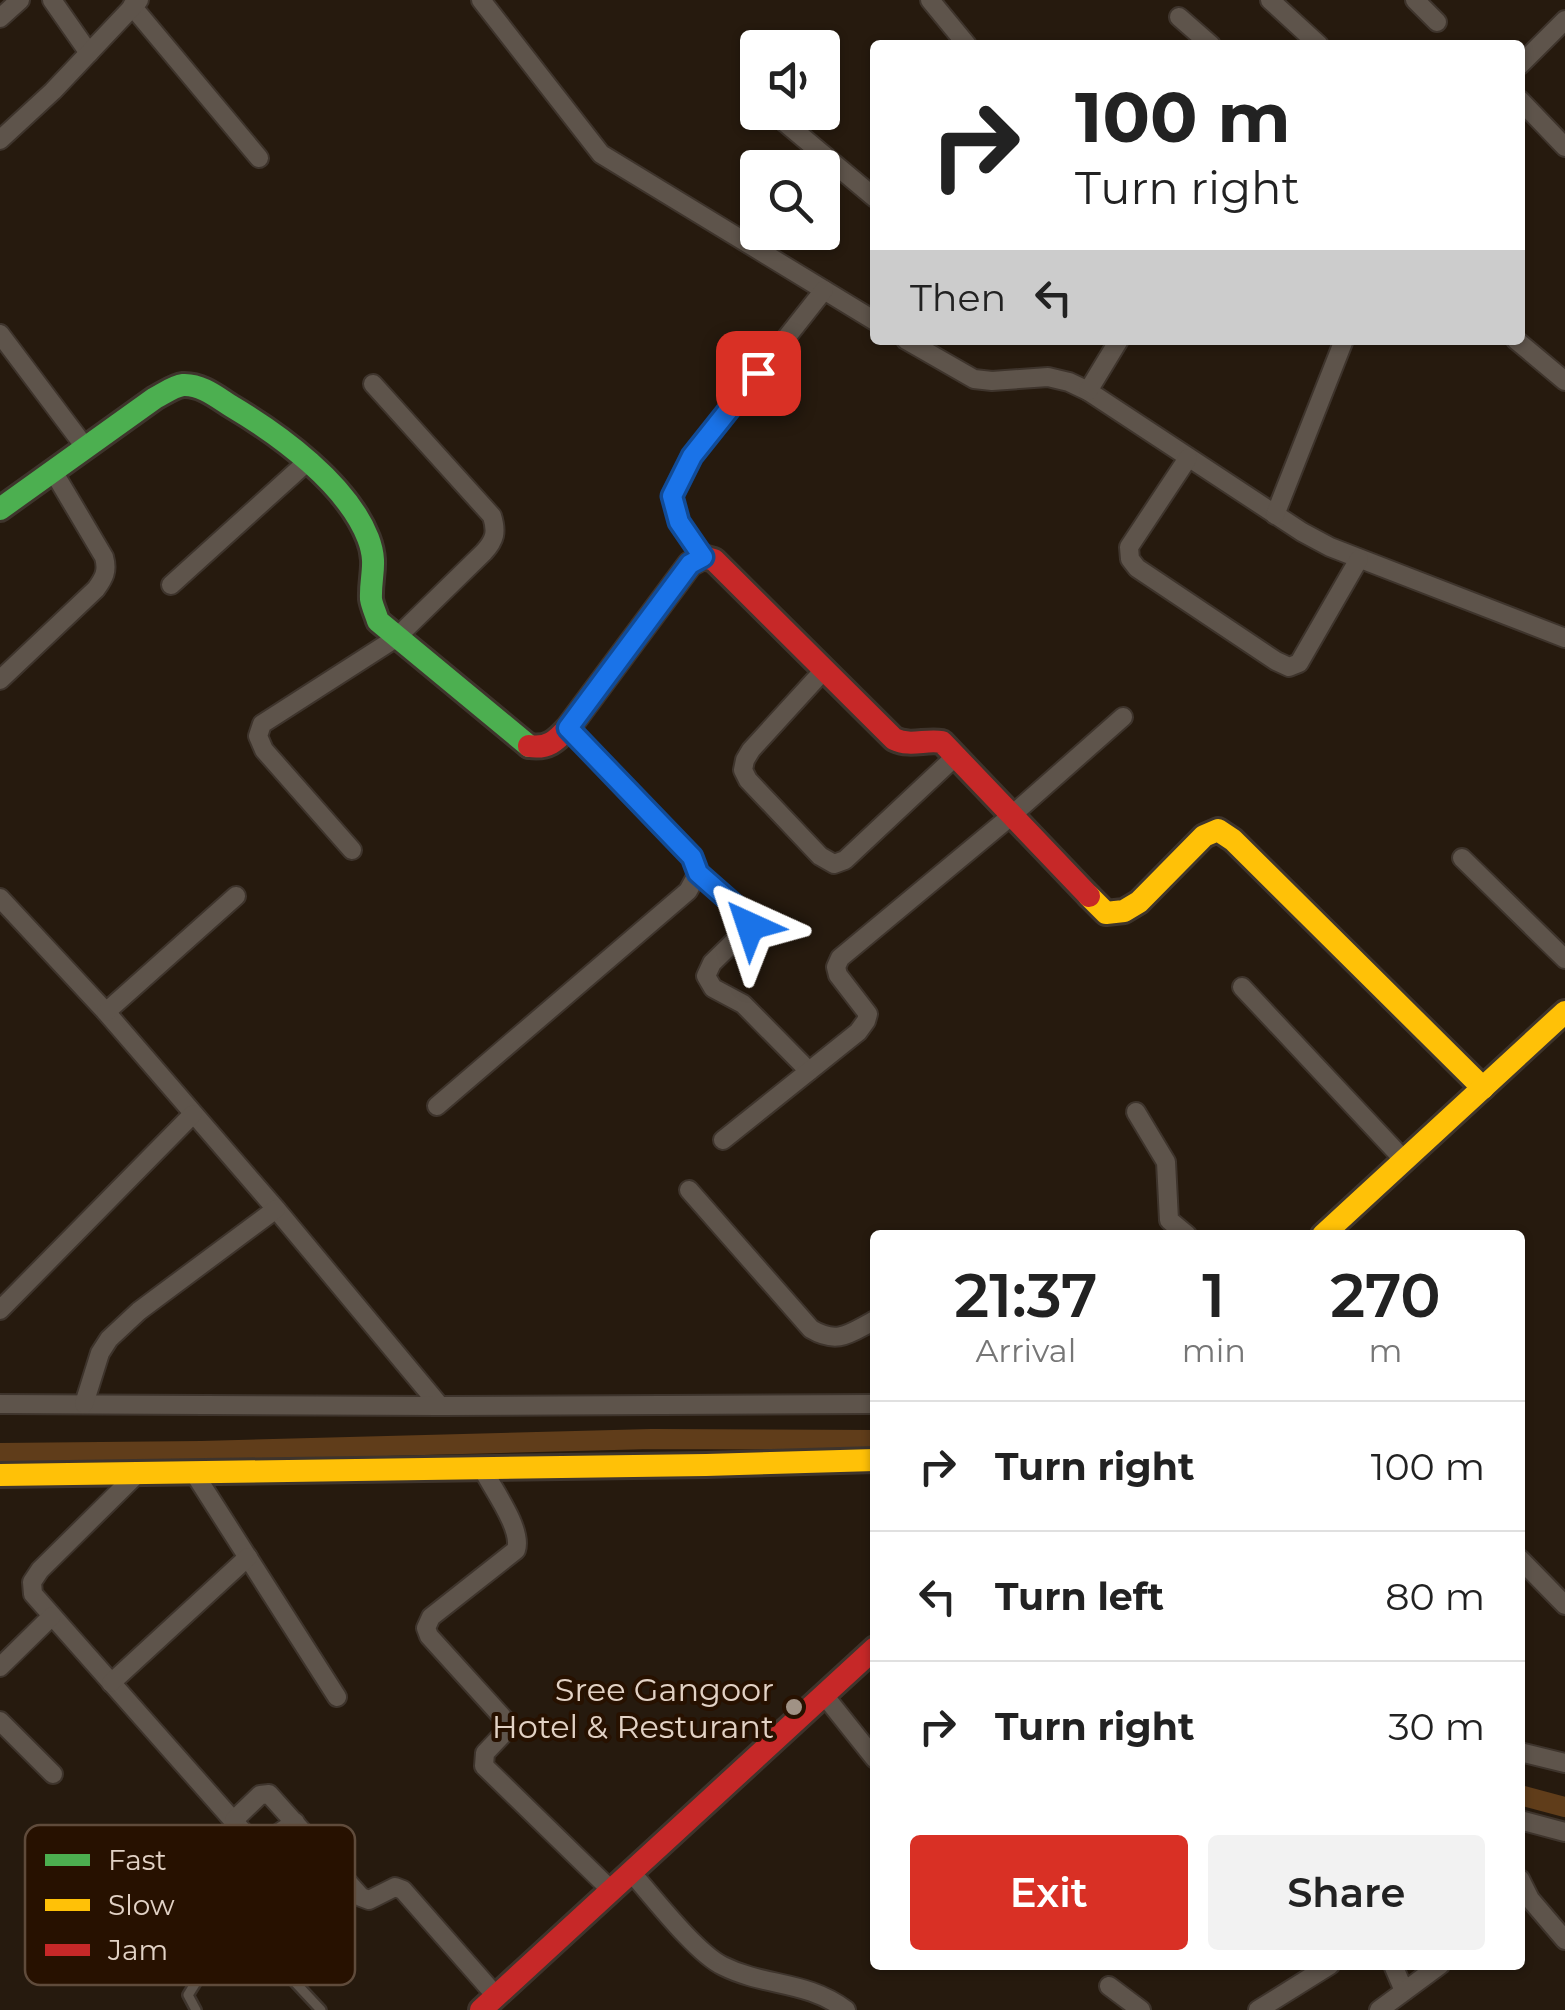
<!DOCTYPE html>
<style>
:root{--surface:#fff;--page:#f2f2f2;--text:#222;--muted:#767676;--line:#e0e0e0;--accent:#d93025}
body{margin:0;font-family:Montserrat,sans-serif;background:var(--page);color:var(--text);height:100vh;display:flex;flex-direction:column;font-size:38px;white-space:nowrap}
*{box-sizing:border-box;margin:0}
p{font-size:32px;color:var(--muted)}
.icon{flex:none;width:55px;height:55px;fill:none;stroke:currentColor;stroke-width:2;stroke-linecap:round;stroke-linejoin:round}
.map{position:relative;flex:1;overflow:hidden}
.side{position:absolute;left:870px;top:1230px;width:655px;height:740px;display:flex;flex-direction:column;background:var(--surface);border-radius:10px;box-shadow:0 2px 8px #0004}
.side>*{flex:none}
.top-card{position:absolute;left:870px;top:40px;width:655px;height:305px;border-radius:10px;box-shadow:0 2px 8px #0004;background:#fff;color:var(--text);overflow:hidden}
.controls{position:absolute;left:740px;top:30px;display:grid;gap:20px}
.controls a{display:grid;place-items:center;width:100px;height:100px;border-radius:10px;background:var(--surface);box-shadow:0 2px 8px #0004;font-size:50px}
.pin{position:absolute;display:grid;place-items:center;width:85px;height:85px;color:#fff;margin:-42px;border-radius:20px;box-shadow:0 5px 15px #0006}
.me{position:absolute;width:110px;margin:-55px;rotate:318deg;stroke-linejoin:round;filter:drop-shadow(0 0 8px #0008)}
.turn{display:flex;align-items:center;gap:35px;height:210px;padding:0 40px;font-size:45px}
.turn .icon{width:130px;height:130px;stroke-width:2.5}
.turn b{display:block;font-size:70px;line-height:85px}
.then{display:flex;align-items:center;height:95px;padding:0 40px;background:#0003;gap:20px;font-size:38px}
.eta{display:flex;justify-content:space-evenly;align-items:center;height:170px;text-align:center}
.eta b{font-size:60px;font-weight:600;line-height:70px}
.button{display:flex;gap:20px;margin-top:auto;padding:20px 40px}
.button a{flex:1;height:115px;border-radius:10px;background:var(--accent);color:#fff;font-size:40px;font-weight:600;line-height:115px;text-align:center}
.button a+a{background:var(--page);color:var(--text)}
ul{padding:0;list-style:none}
li{display:flex;align-items:center;gap:30px;height:130px;padding:0 40px;border-top:2px solid var(--line)}
li div{flex:1}
li b{display:block;font-size:38px}
li em{font-style:normal}
.map>svg:first-child{display:block}
.lines{fill:none;stroke-linecap:round;stroke-linejoin:round}
.canal{stroke:#603d1a;stroke-width:20}
.lane-casing{stroke:#3e342c;stroke-width:14}
.street-casing{stroke:#3e342c;stroke-width:22}
.fast-casing{stroke:#3e342c;stroke-width:28}
.slow-casing{stroke:#3e342c;stroke-width:28}
.jam-casing{stroke:#3e342c;stroke-width:28}
.lane{stroke:#5e544b;stroke-width:9}
.street{stroke:#5e544b;stroke-width:18}
.fast{stroke:#4caf50;stroke-width:22}
.slow{stroke:#ffc107;stroke-width:22}
.jam{stroke:#c62828;stroke-width:22}
.route-casing{stroke:#114b97;stroke-width:25}
.route{stroke:#1a73e8;stroke-width:18}
.poi-dot{fill:#a09285;stroke:#271100;stroke-width:4}
.labels{text-anchor:middle;dominant-baseline:central;stroke-width:8;stroke-linejoin:round;paint-order:stroke}
.poi-label{font-size:32px;fill:#e2d2c5;stroke:#271100;text-anchor:end}
.key{fill:#271100;stroke:#5f4b3b;stroke-width:2.5}
.key-label{font-size:28px;fill:#e2d2c5}
</style>
<div class="map">
<svg width="1565" height="2010" viewBox="0 0 1565 2010">
<rect width="100%" height="100%" fill="#261a0e"/>
<g class="lines">
<g class="canal">
<polyline points="0,1453 201,1451 652,1439 875,1440"/>
<polyline points="1520,1795 1565,1807"/>
</g>
<g class="lane-casing">
<polyline id="lane" points="196,2010 188,1995 203,1971 257,1948 264,1949 321,2010"/>
</g>
<g class="street-casing">
<g id="street">
<polyline points="52,0 89,53"/>
<polyline points="481,0 601,154 875,321"/>
<polyline points="930,0 967,45"/>
<polyline points="1270,0 1319,45"/>
<polyline points="1415,0 1437,22"/>
<polyline points="132,6 259,158"/>
<polyline points="1179,17 1211,45"/>
<polyline points="0,18 20,0"/>
<polyline points="1520,65 1565,20"/>
<polyline points="1520,100 1565,147"/>
<polyline points="782,120 875,198"/>
<polyline points="0,140 53,91 139,0"/>
<polyline points="0,334 85,447"/>
<polyline points="906,340 974,379 992,381 1048,377 1069,382 1088,391 1302,532 1330,547 1565,638"/>
<polyline points="1516,340 1565,381"/>
<polyline points="1088,391 1119,340"/>
<polyline points="1188,458 1129,547 1130,559 1137,568 1276,661 1289,667 1299,663 1359,559"/>
<polyline points="1275,515 1344,340"/>
<polyline points="703,557 679,522 672,496 693,456 824,290"/>
<polyline points="171,585 308,461"/>
<polyline points="824,670 751,750 745,760 743,770 748,780 820,856 834,864 845,860 956,756"/>
<path d="M0 680 96 589C104 578 108 571 104 557L53 471"/>
<path d="M352 850 264 750 258 736 262 724 396 638 484 552C495 540 497 532 492 516L373 384"/>
<polyline points="1462,858 1565,959"/>
<polyline points="698,873 749,918 750,926 712,963 706,976 713,988 743,1004 809,1071"/>
<polyline points="0,898 106,1012 276,1209 440,1406"/>
<polyline points="1242,987 1404,1160"/>
<polyline points="106,1012 236,896"/>
<polyline points="437,1106 688,891 698,873 692,857 568,728"/>
<polyline points="1136,1112 1166,1162 1169,1220 1187,1235"/>
<polyline points="723,1140 858,1032 866,1021 868,1014 838,975 836,967 840,958 1011,816 1123,717"/>
<path d="M689 1190 811 1329C838 1345 850 1333 875 1320"/>
<polyline points="0,1310 193,1114"/>
<polyline points="0,1404 440,1406 875,1404"/>
<polyline points="84,1404 100,1353 109,1339 139,1311 276,1209"/>
<path d="M482 1468C492 1488 523 1529 516 1550L431 1617 426 1628 429 1636 505 1720 506 1731 485 1753 484 1766 611 1890"/>
<polyline points="138,1473 40,1570 32,1582 33,1594 253,1843 262,1845 295,1822"/>
<polyline points="194,1473 337,1697"/>
<polyline points="1520,1559 1565,1605"/>
<polyline points="0,1667 52,1616"/>
<polyline points="111,1683 248,1557"/>
<polyline points="824,1695 875,1759"/>
<polyline points="0,1721 53,1774"/>
<polyline points="1520,1752 1565,1763"/>
<polyline points="234,1820 260,1795 269,1794 361,1897 369,1900 395,1887 403,1890 496,1996"/>
<polyline points="1520,1820 1565,1832"/>
<path d="M631 1872C653 1897 696 1953 723 1966 765 1987 806 1980 846 2010"/>
<polyline points="1520,1879 1530,1899 1565,1940"/>
<polyline points="1393,1965 1404,1991"/>
<polyline points="1109,1986 1141,2010"/>
<polyline points="1258,2010 1330,1965"/>
<polyline points="1379,2010 1440,1965"/>
</g>
</g>
<g class="fast-casing">
<path id="fast" d="M0 509 155 398C163 394 174 386 183 385 201 384 217 397 231 406 280 435 347 484 368 538 378 564 370 575 371 599 372 606 376 614 378 621L529 746"/>
</g>
<g class="slow-casing">
<g id="slow">
<polyline points="1089,896 1106,913 1124,911 1139,902 1204,836 1218,830 1233,840 1483,1088"/>
<polyline points="1323,1235 1565,1012"/>
<polyline points="0,1475 706,1465 875,1460"/>
</g>
</g>
<g class="jam-casing">
<g id="jam">
<path d="M529 746C548 749 556 741 568 728L690 564 703 557 714 560 894 739C911 747 925 739 942 742L1089 896"/>
<polyline points="481,2010 875,1648"/>
</g>
</g>
<use href="#lane" class="lane"/>
<use href="#street" class="street"/>
<use href="#fast" class="fast"/>
<use href="#slow" class="slow"/>
<use href="#jam" class="jam"/>
</g>
<g class="lines">
<g class="route-casing">
<polyline id="route" points="750,926 749,918 698,873 692,857 568,728 690,564 703,557 679,522 672,496 692,456 758,373"/>
</g>
<use href="#route" class="route"/>
</g>
<circle class="poi-dot" cx="794" cy="1707" r="10"/>
<g class="labels">
<g class="poi-label">
<text x="774" y="1689">Sree Gangoor<tspan x="774" dy="37">Hotel &amp; Resturant</tspan></text>
</g>
</g>
<rect x="25" y="1825" width="330" height="160" rx="15" class="key"/>
<rect x="45" y="1854" width="45" height="12" fill="#4caf50"/>
<rect x="45" y="1899" width="45" height="12" fill="#ffc107"/>
<rect x="45" y="1944" width="45" height="12" fill="#c62828"/>
<g class="key-label">
<text x="108" y="1870">Fast</text>
<text x="108" y="1915">Slow</text>
<text x="108" y="1960">Jam</text>
</g>
</svg>
<div class="controls">
<a><svg class="icon" aria-label="sound" viewBox="0 0 24 24"><path d="M4 9h4l5-4v14l-5-4H4zM17 9q2 3 0 6"/></svg></a>
<a><svg class="icon" aria-label="search" viewBox="0 0 24 24"><circle cx="10" cy="10" r="6"/><path d="M15 15l6 6"/></svg></a>
</div>
<div class="pin" style="left:758px;top:373px;background:#d93025"><svg class="icon" aria-label="arrive" viewBox="0 0 24 24"><path d="M6 21V4h12l-3 4 3 4H6"/></svg></div>
<svg class="me" style="left:750px;top:926px" viewBox="-20 -20 40 40"><path d="M0-17L14 15 0 8-14 15z" fill="#1a73e8" stroke="#fff" stroke-width="4"/></svg>
<div class="top-card">
<div class="turn"><svg class="icon" aria-label="right" viewBox="0 0 24 24"><path d="M7 20v-9h11M14 6l5 5-5 5"/></svg><div><b>100 m</b>Turn right</div></div>
<div class="then">Then<svg class="icon" aria-label="left" viewBox="0 0 24 24"><path d="M17 20v-9H6M10 6l-5 5 5 5"/></svg></div>
</div>
<section class="side">
<div class="eta">
<div><b>21:37</b><p>Arrival</p></div>
<div><b>1</b><p>min</p></div>
<div><b>270</b><p>m</p></div>
</div>
<ul>
<li><svg class="icon" aria-label="right" viewBox="0 0 24 24"><path d="M7 20v-9h11M14 6l5 5-5 5"/></svg><div><b>Turn right</b></div><em>100 m</em></li>
<li><svg class="icon" aria-label="left" viewBox="0 0 24 24"><path d="M17 20v-9H6M10 6l-5 5 5 5"/></svg><div><b>Turn left</b></div><em>80 m</em></li>
<li><svg class="icon" aria-label="right" viewBox="0 0 24 24"><path d="M7 20v-9h11M14 6l5 5-5 5"/></svg><div><b>Turn right</b></div><em>30 m</em></li>
</ul>
<div class="button"><a>Exit</a><a>Share</a></div>
</section>
</div>
